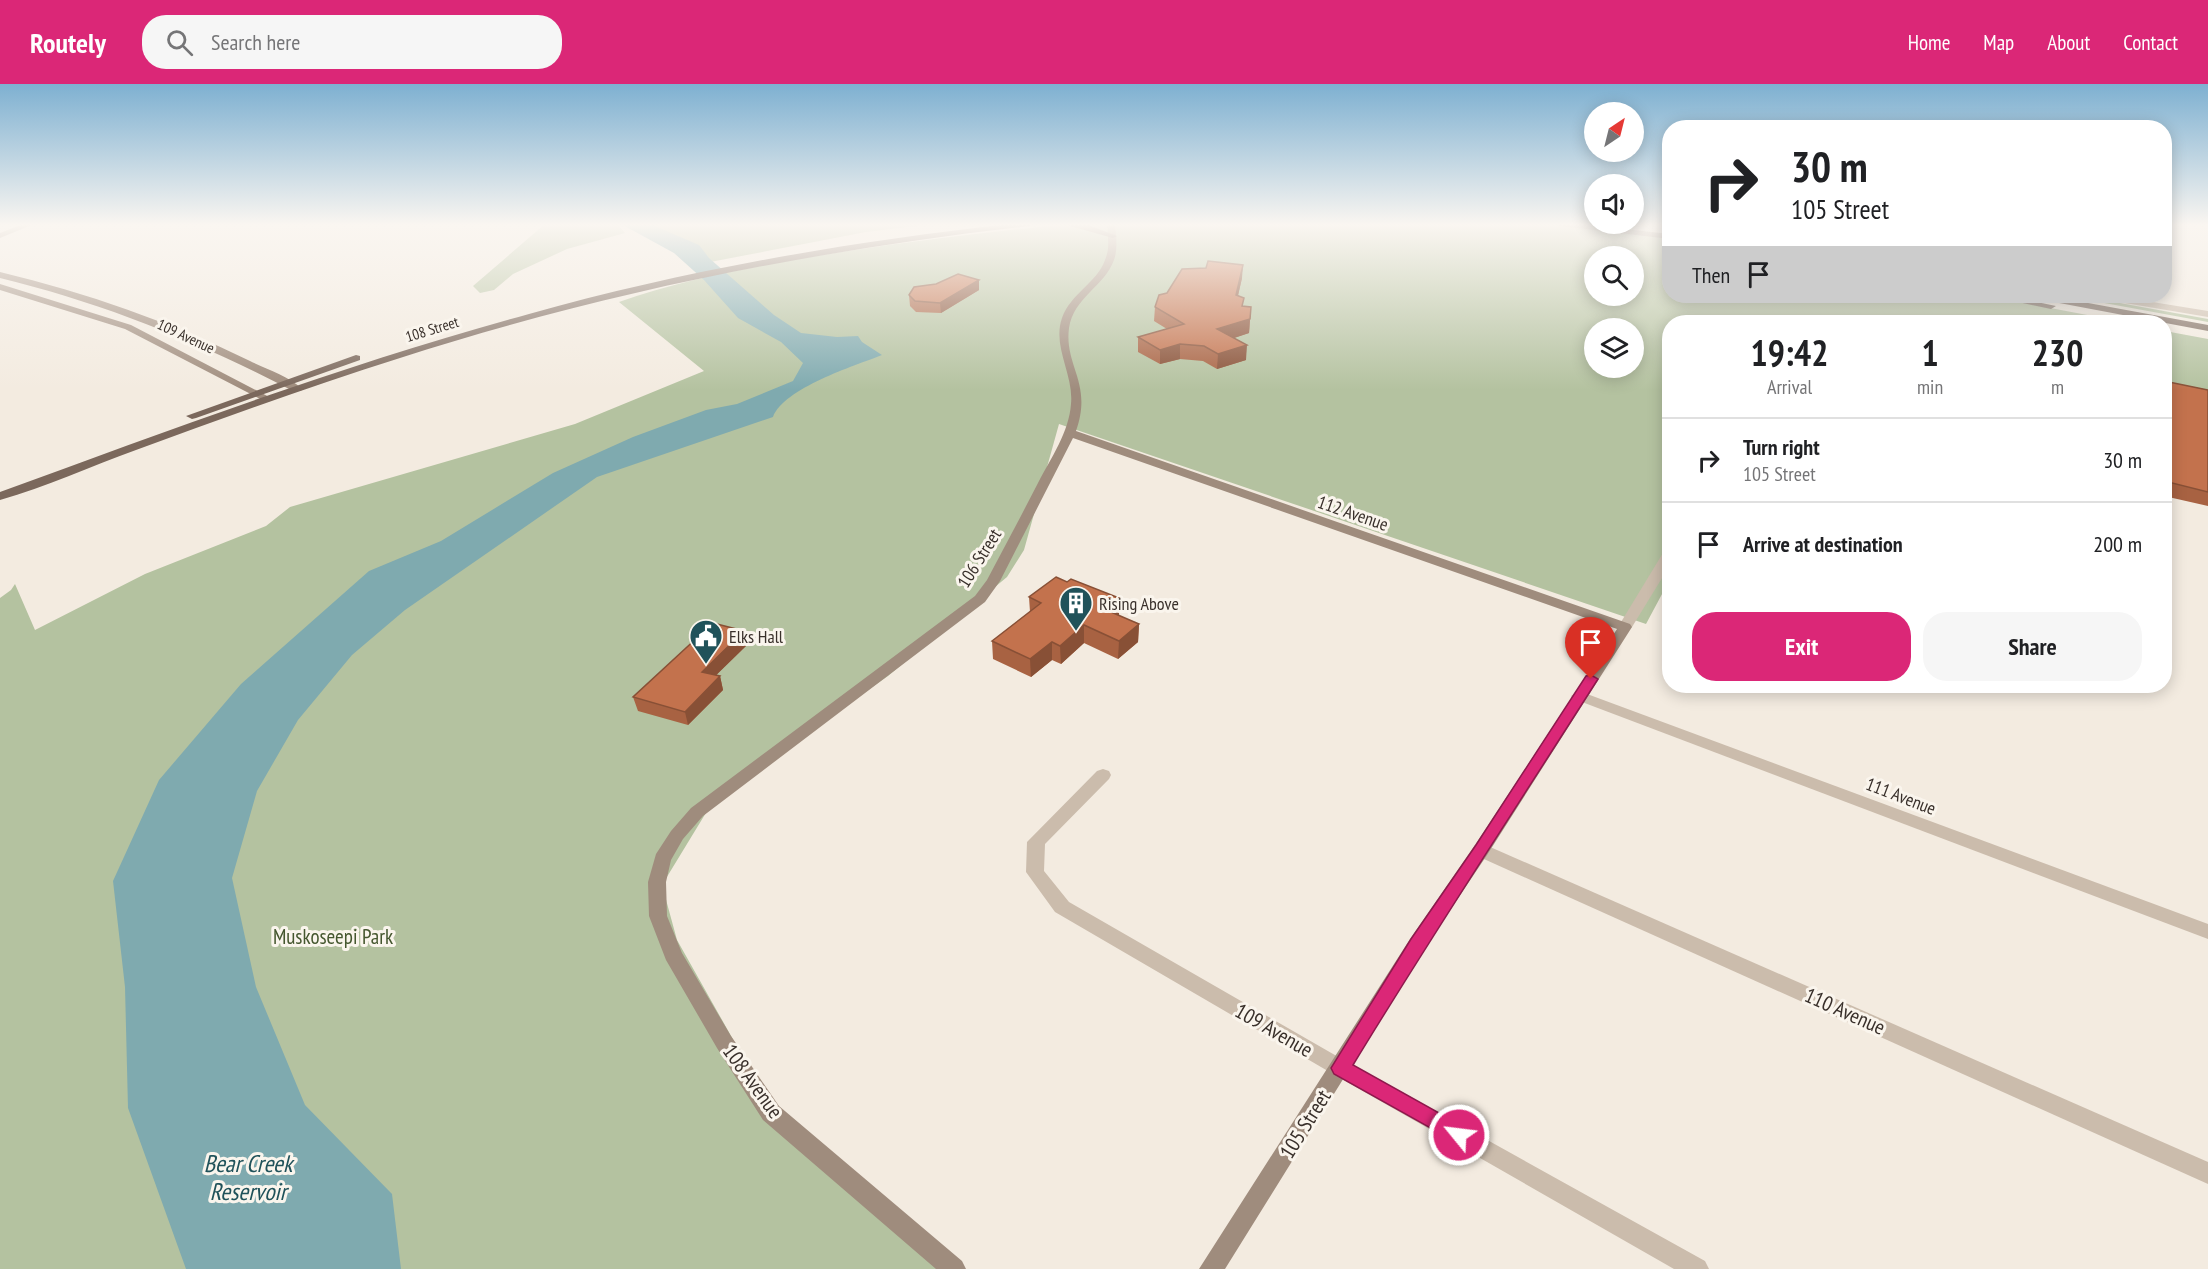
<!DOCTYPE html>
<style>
:root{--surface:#fff;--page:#f6f6f6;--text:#202124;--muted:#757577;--line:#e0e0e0;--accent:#db2777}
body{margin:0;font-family:"PT Sans Narrow",sans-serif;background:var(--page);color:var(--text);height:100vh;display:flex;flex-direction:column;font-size:22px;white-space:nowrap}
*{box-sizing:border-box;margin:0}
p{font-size:20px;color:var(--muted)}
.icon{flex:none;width:33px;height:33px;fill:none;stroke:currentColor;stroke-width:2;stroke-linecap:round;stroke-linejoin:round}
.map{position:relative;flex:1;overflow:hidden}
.details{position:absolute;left:1662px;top:231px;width:510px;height:378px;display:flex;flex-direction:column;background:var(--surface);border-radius:24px;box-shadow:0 3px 15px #0003}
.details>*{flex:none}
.guide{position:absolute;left:1662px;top:36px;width:510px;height:183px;border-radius:24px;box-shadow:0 3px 15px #0003;background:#fff;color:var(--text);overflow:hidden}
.needle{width:39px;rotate:35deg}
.buttons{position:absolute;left:1584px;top:18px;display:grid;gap:12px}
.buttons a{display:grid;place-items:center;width:60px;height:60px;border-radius:50%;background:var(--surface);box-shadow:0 3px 15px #0003;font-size:30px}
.pin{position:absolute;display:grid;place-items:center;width:51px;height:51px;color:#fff;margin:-62px -26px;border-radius:50% 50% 50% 0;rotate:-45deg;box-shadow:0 0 6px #0007}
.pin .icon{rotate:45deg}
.me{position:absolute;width:66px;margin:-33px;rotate:299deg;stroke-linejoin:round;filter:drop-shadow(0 0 4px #0008)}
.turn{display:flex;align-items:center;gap:21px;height:126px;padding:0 30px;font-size:27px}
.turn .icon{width:78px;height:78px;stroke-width:2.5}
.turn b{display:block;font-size:42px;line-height:51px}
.then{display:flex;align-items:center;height:57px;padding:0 30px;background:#0003;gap:12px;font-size:22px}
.eta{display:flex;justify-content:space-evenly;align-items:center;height:102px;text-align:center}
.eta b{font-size:36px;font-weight:700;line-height:42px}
.primary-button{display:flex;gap:12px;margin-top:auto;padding:12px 30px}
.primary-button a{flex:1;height:69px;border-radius:24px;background:var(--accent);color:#fff;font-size:24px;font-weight:700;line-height:69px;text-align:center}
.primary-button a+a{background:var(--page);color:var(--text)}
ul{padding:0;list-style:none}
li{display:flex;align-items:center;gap:18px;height:84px;padding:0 30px;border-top:2px solid var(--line)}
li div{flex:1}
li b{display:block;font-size:22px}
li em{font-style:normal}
header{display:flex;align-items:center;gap:36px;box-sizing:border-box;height:84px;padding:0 30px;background:var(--accent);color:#fff}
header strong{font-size:28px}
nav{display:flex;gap:33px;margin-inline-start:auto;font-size:21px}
.search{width:420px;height:54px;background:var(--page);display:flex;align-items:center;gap:15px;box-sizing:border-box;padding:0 21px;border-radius:24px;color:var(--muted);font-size:22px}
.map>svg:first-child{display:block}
.green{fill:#b4c2a0;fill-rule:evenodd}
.water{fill:#7faaaf}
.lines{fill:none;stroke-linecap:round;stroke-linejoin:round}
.street{fill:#cbbcac;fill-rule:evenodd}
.secondary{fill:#9f8c7d;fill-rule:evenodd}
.primary{fill:#7b685c;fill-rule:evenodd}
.wall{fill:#a86242}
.shaded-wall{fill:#885036}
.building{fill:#c3724d;stroke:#885036;stroke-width:1.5}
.route{fill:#db2777;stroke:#8e194d;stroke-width:1.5}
.labels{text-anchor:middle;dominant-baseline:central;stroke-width:6;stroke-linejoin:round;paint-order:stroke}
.far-street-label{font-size:15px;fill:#39302b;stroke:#faf5ed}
.street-label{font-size:18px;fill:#39302b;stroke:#faf5ed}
.poi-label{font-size:18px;fill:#39302b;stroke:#faf5ed;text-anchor:start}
.near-park-label{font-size:21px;fill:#45572f;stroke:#faf5ed}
.near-street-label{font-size:21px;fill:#39302b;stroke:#faf5ed}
.near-water-label{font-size:24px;font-style:italic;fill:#20525a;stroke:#faf5ed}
</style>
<header>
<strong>Routely</strong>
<div class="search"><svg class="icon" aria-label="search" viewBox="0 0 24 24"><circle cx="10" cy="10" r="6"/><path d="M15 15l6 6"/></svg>Search here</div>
<nav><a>Home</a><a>Map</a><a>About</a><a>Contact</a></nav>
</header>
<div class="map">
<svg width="2208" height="1185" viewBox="0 0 2208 1185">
<rect width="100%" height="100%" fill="#f3ebe0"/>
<g class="green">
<polygon points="545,140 617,140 625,149 567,165 513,190 494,206 480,209 473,202"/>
<polygon points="647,140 932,140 866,148 700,180"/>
<path d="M1070 140H1560L1669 153 1670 212H1988L2124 238H1670L1669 497 1646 540 1059 340 1024 466 1007 493 888 592 715 714 662 801 677 856 788 1053 949 1185H0V514L11 506 15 500 35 546 145 490 266 442 290 423 575 340 704 287 619 218C675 198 734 187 792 176 885 160 976 149 1070 140ZM1594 172H1634V212H1594ZM1594 244H1634V284H1594Z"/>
<polygon points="2066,212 2081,212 2208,235 2208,238"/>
<polygon points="2165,247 2208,255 2208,307 2165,301"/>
</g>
<path class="water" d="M621 140H650L699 161 709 174 774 231 801 249 837 253 858 252 862 258 882 271C854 282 784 304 773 333L597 393 405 526 352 571 298 636 257 707 232 794 256 903 305 1021 392 1110 401 1185H186L128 1024 125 903 113 797 159 696 241 600 369 487 441 457 553 389 633 353 706 326 737 320 793 297 803 279 781 258 738 234 704 196 674 169Z"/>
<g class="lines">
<g class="street">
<polygon points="2097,212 2115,212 2208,227 2208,233 2101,215"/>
<polygon points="1670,465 1670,481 1632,543 1625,547 1620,546 1618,543 1663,469"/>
<polygon points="1579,607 2208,840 2208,855 1574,615 1571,612"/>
<polygon points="1103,685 1109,687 1111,691 1109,695 1045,760 1044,787 1069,818 1347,978 1705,1177 1709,1185 1674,1185 1333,990 1055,828 1026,788 1027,758 1097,687"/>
<polygon points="1481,759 2208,1078 2208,1100 1475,771 1472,766 1475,761"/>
</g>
<g class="secondary">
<polygon points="23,140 34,140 0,154 0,149"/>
<path d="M1107 140H1115C1116 152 1118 165 1114 176 1104 203 1074 213 1069 244 1064 282 1093 299 1076 347L1630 540 1632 543 1487 771 1424 865 1225 1185H1199L1410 855 1475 761 1617 545 1073 354 1000 497 985 518 703 732 683 755 671 776 666 798 667 832 682 869 731 952 779 1022 962 1177 966 1185H936L763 1036 717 964 666 876 649 832 648 798 656 770 671 747 691 724 975 512 987 496C1004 464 1021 432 1038 399 1051 374 1069 348 1071 320 1074 290 1052 263 1062 234 1071 209 1097 199 1105 176 1110 165 1108 152 1107 140Z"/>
<path d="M0 188C87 209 170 238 250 277 266 285 289 292 302 305L301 307H293C199 258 103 219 0 194Z"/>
<polygon points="0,200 131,241 273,315 268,318 264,317 125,245 0,206"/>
</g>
<g class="primary">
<path d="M1009 140H1034L1030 142C816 166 605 208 400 274 311 302 224 334 136 366 91 382 46 403 0 416V408C175 344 349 279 529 230 686 186 847 158 1009 140Z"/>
<polygon points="1063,140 1088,141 1117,152 1113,154"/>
<polygon points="1556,140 1579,140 1670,150 1670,155 1560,142"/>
<polygon points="1990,212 2008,212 2056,222 2051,225"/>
<polygon points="2034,212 2050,212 2208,241 2208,247 2038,215"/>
<polygon points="356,271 360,272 360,276 196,334 192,335 186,332"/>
</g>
</g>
<g class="wall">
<polygon points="1242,194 1238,211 1243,222 1251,223 1249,249 1234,254 1246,276 1217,285 1203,277 1180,275 1160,280 1138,268 1138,253 1167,245 1154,237 1155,223 1167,209"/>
<polygon points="979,196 979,206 941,229 916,228 910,222 909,211"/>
<polygon points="2164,297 2208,306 2208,422 2164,412"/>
<polygon points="1029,513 1119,532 1139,540 1138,558 1118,575 1084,559 1061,580 1052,576 1031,593 993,575 992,557 1030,528"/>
<polygon points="744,547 747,561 716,591 720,592 723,606 688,641 638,627 633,613"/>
</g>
<g class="shaded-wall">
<polygon points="1243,181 1242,194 1235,225 1236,211"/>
<polygon points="979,196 979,206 941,229 940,219"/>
<polygon points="1250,235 1249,249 1216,260 1217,245"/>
<polygon points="1180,260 1180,275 1160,280 1160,266"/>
<polygon points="1247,261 1246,276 1217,285 1218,270"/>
<polygon points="1119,514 1119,532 1104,525"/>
<polygon points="1139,540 1138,558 1118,575 1119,557"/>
<polygon points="1084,541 1084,559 1061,580 1060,562"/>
<polygon points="744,547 747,561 705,602 702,588"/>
<polygon points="1052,558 1052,576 1031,593 1030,575"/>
<polygon points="720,592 723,606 688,641 685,628"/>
</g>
<g class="building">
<polygon points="1208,177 1243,181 1236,211 1244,214 1242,222 1251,223 1250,235 1217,245 1247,261 1218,270 1204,262 1180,260 1160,266 1138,253 1184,240 1155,223 1159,211 1167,209 1182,185 1206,184"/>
<polygon points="958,190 979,196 940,219 915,217 909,211 914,203 936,200"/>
<polygon points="2164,297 2208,306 2208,408 2164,397"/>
<polygon points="1056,493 1067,498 1071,495 1119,514 1104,525 1139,540 1119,557 1084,541 1060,562 1052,558 1030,575 992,557 1041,519 1029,513"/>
<polygon points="713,539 744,547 702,588 720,592 685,628 633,613"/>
</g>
<linearGradient id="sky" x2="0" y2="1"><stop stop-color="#7eb0d1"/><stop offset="0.46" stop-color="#faf6f1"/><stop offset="1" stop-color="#faf6f1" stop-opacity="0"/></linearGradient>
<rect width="2208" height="306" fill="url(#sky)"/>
<path class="route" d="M1591 591 1598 595C1516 724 1432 851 1353 981L1466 1044 1469 1051 1466 1057 1459 1060 1334 990 1331 984 1411 855 1476 761 1586 592Z"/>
<defs>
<g id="building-pin" transform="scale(1.725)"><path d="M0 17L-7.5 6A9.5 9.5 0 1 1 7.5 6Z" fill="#20525a" stroke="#faf5ed"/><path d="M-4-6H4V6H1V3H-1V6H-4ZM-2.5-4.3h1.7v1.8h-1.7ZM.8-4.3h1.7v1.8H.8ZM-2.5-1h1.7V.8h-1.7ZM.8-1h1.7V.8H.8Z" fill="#fff"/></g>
<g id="civic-pin" transform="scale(1.725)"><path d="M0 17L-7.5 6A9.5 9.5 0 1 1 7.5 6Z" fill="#20525a" stroke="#faf5ed"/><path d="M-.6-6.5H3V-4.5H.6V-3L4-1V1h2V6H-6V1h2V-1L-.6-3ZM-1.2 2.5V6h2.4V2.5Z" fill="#fff"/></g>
</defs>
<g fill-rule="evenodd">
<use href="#building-pin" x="1076" y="519"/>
<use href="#civic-pin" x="706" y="552"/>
</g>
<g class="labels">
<g class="far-street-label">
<text transform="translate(432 245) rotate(-17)">108 Street</text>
<text transform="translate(186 252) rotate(25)">109 Avenue</text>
</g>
<g class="street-label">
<text transform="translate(1353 429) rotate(19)">112 Avenue</text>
<text transform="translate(979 474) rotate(-58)">106 Street</text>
<text transform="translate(1901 712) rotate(21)">111 Avenue</text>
</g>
<g class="poi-label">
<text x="1099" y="519">Rising Above</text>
<text x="729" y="552">Elks Hall</text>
</g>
<g class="near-park-label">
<text x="333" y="852">Muskoseepi Park</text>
</g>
<g class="near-street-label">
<text transform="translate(1845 927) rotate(24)">110 Avenue</text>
<text transform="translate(1274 946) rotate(30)">109 Avenue</text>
<text transform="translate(753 997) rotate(54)">108 Avenue</text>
<text transform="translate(1305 1040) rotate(-58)">105 Street</text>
</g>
<g class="near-water-label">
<text x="248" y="1079">Bear Creek<tspan x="248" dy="28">Reservoir</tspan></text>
</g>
</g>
</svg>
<div class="buttons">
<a><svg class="needle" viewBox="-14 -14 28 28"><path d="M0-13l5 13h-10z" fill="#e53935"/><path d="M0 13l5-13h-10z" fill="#757577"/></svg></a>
<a><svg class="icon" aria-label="sound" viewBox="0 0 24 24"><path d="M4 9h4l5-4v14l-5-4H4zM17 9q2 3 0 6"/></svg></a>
<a><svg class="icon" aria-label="search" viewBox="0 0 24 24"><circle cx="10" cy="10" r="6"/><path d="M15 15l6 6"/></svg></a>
<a><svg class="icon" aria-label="layers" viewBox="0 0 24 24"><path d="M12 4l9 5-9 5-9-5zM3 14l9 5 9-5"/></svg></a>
</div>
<div class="pin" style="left:1591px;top:595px;background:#d93025"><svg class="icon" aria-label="arrive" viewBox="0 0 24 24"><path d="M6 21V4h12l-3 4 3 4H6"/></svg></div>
<svg class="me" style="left:1459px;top:1051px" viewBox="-20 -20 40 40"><circle r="17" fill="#db2777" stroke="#fff" stroke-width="3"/><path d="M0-11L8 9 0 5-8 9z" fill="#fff"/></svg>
<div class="guide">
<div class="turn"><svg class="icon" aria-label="right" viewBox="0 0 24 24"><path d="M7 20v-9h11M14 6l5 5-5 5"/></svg><div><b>30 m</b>105 Street</div></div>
<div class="then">Then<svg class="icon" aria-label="arrive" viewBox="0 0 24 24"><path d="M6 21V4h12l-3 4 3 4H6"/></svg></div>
</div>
<section class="details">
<div class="eta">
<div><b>19:42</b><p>Arrival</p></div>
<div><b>1</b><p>min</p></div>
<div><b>230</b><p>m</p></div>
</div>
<ul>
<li><svg class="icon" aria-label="right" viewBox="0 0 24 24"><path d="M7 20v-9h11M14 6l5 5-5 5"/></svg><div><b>Turn right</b><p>105 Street</p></div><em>30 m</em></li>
<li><svg class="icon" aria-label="arrive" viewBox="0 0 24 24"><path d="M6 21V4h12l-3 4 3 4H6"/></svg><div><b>Arrive at destination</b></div><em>200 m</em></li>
</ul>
<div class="primary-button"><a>Exit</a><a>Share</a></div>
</section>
</div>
